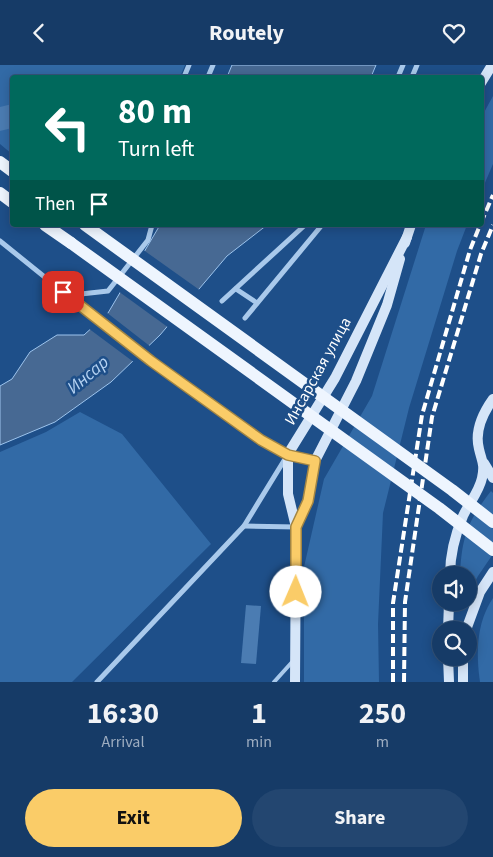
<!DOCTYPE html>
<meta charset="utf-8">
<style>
:root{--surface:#163b67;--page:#234670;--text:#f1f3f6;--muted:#9eadc0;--line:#35557b;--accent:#facc68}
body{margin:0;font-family:"Source Sans 3",sans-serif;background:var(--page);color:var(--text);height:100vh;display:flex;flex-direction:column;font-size:19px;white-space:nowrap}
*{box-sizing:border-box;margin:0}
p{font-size:16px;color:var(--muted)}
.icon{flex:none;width:28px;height:28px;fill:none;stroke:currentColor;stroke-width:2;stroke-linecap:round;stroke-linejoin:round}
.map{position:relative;height:617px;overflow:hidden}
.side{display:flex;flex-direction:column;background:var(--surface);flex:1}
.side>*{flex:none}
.top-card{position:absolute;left:10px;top:10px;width:474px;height:152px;border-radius:5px;box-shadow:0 2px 12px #0003,0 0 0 1px var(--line);background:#00695c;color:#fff;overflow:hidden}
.controls{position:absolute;left:432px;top:501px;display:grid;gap:10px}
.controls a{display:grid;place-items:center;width:45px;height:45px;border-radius:50%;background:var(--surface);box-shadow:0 2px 12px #0003,0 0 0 1px var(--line);font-size:25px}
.pin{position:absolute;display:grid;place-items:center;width:42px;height:42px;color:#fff;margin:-21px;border-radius:10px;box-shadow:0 2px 8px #0006}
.me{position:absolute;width:55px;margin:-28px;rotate:1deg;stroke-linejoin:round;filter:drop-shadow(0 0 4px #0008)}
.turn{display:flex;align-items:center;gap:18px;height:105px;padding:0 25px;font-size:22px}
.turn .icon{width:65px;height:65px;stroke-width:2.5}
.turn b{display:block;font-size:35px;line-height:42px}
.then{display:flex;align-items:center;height:48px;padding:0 25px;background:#0003;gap:10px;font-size:19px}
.eta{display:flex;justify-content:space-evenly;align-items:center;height:85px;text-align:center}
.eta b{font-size:30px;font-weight:700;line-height:35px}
.primary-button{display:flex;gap:10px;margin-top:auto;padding:10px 25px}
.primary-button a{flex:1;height:58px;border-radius:30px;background:var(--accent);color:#111;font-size:20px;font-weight:700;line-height:58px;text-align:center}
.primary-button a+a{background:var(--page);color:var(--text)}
header{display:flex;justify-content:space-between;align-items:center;height:65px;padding:0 25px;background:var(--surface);font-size:22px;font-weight:700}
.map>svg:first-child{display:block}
.green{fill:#326aa6}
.water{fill:#476993;stroke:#9dc4ed}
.pier{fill:#1e4f89}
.building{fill:#4b7cb2}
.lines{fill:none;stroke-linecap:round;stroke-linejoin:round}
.lane{stroke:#a9c9eb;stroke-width:4}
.street{stroke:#a9c9eb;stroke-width:5}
.secondary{stroke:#d5e5f8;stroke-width:10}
.primary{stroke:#eef5fe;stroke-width:12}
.rail{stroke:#fff;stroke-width:4;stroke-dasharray:9 4;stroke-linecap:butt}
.primary-bridge{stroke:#eef5fe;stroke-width:12}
.route-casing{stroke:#a28544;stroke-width:12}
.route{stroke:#facc68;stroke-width:9}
.labels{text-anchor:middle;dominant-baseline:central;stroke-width:5;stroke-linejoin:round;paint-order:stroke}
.street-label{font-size:16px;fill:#fff;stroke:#1e4f89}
.water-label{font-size:18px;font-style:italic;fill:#b5d2f2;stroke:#1e4f89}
</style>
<header><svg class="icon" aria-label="back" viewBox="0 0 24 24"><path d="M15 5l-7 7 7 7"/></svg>Routely<svg class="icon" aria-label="heart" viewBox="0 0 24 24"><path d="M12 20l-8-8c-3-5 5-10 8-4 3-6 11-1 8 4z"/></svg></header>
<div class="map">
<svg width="493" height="617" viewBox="0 0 493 617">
<rect width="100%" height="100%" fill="#1e4f89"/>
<g class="green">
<polygon points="0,0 185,0 180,12 12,12 12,89 0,79"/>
<polygon points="493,31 493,99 481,127 481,53"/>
<polygon points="426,160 467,160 457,186 409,343 383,448 378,559 379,617 304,617 304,502 324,414 372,331"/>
<polygon points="80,347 122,369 211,479 72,617 0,617 0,387 46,367"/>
<path d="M491 426 493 428V489L478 511 469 528V510H460C462 472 467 457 491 426Z"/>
<path d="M493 533V617H480C476 589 476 558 493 533Z"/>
</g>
<g class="water">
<polygon points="232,0 376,0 371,12 227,12"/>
<polygon points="160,160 267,160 227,191 160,270 111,317 55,357 0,380 0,321 12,314 30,287 57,270 84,270 108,248"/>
</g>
<g class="pier">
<polygon points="142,184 201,226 169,263 118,226"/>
<polygon points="106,247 151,282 135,298 88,263"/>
</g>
<g class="building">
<polygon points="12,39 12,63 0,66 0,42"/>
<polygon points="246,540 261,541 256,599 241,598"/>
</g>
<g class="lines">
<polyline class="lane" points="274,617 293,596"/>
<g class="street">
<polyline points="184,12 189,0"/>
<polyline points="208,12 213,0"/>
<polyline points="398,12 403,0"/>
<polyline points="412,12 417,0"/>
<polyline points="0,176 93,251 151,295 261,375 288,389 315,396"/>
<polyline points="236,224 257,238"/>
<polyline points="81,229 108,226 148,175 152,160"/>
<polyline points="222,236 305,160"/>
<polyline points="245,253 322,160"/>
<polyline points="244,461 296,462"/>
<polyline points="97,617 244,461 285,394"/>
</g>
<g class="secondary">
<polyline points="481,18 492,0"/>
<polyline points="405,178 411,160"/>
<polyline points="484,398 493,413"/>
<polyline points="296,462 308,435 315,396 356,316 387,240 400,194"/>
<path d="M450 510C450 489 455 470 463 451 469 438 479 427 482 413 485 399 482 397 479 384 474 365 483 348 493 334"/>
<polyline points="448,565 449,538"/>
<polyline points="466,565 480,527 493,507"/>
<polyline points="448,592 449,617"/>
<polyline points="463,592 463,617"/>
<polyline points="295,617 296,462 288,429 288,389 335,313 407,172"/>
</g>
<g class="primary">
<polyline points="0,97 12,106"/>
<polyline points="0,128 12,137"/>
<polyline points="45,160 71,178"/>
</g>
<g class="rail">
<polyline points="481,158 493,130"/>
<polyline points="393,617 393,538 422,350 470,185 480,160"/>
<polyline points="404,617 405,537 432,352 481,189 493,160"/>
</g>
<g class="primary-bridge">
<polyline points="85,160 452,425 493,457"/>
<polyline points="71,178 439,443 493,485"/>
</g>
</g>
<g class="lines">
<g class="route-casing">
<polyline id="route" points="63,227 151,296 261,375 288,390 315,396 308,436 296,462 296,527"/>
</g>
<use href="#route" class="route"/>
</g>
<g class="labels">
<g class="street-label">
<text transform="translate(318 306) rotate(-61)">Инсарская улица</text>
</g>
<g class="water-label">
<text transform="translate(88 310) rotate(-40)">Инсар</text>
</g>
</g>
</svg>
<div class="controls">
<a><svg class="icon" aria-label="sound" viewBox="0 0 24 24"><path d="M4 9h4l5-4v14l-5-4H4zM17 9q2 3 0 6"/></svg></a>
<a><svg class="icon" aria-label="search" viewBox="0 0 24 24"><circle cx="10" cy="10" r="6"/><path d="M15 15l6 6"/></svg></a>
</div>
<div class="pin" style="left:63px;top:227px;background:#d93025"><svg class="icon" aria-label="arrive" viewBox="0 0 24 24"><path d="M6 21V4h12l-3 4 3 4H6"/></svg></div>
<svg class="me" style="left:296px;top:527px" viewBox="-20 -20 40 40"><circle r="19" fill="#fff"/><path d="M0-13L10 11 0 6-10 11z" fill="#facc68"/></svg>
<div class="top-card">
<div class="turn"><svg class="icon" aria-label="left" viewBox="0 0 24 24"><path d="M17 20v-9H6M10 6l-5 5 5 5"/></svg><div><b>80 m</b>Turn left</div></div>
<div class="then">Then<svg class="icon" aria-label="arrive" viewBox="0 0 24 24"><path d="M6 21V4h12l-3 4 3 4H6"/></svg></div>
</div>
</div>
<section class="side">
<div class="eta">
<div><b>16:30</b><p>Arrival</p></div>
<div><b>1</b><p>min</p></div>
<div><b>250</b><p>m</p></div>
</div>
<div class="primary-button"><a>Exit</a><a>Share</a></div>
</section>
